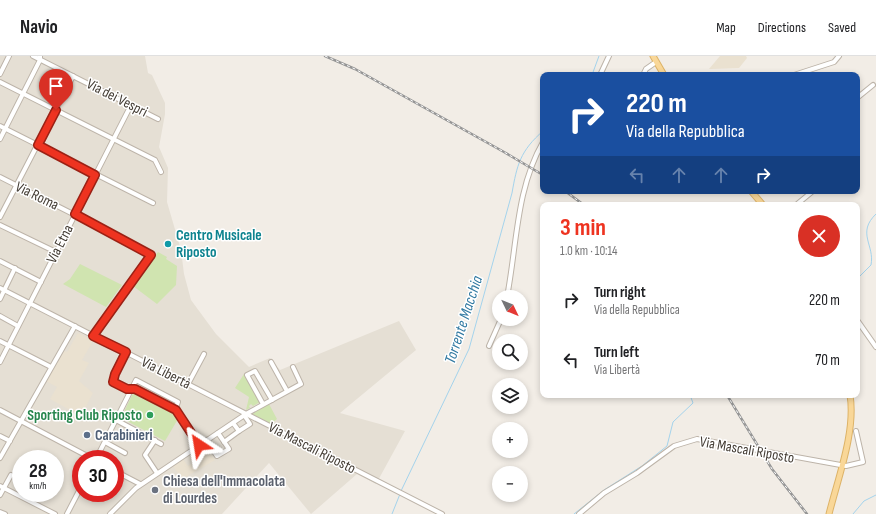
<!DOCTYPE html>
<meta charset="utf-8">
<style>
:root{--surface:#fff;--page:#f2f2f2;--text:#202124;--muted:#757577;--line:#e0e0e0;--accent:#ee3320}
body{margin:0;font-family:"Sofia Sans Condensed",sans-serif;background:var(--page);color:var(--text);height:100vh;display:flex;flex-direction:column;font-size:15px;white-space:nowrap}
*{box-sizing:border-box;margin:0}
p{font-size:13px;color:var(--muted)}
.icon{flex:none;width:22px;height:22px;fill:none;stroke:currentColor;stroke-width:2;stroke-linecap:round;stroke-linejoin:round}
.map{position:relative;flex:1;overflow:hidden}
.details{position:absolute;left:540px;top:146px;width:320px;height:196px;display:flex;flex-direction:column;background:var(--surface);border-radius:8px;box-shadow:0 2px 6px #0003}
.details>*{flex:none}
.hud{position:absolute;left:540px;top:16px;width:320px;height:122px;border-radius:8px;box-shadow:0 2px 6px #0003;background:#1a4fa0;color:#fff;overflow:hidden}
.needle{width:26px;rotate:133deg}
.tools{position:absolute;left:492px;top:234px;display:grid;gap:8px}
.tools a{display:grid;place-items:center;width:36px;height:36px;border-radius:50%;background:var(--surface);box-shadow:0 2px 6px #0003;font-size:20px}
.speed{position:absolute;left:12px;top:394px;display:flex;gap:8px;font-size:20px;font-weight:700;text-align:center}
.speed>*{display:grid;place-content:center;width:52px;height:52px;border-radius:50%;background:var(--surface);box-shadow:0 2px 6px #0003;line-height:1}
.speed small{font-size:10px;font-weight:400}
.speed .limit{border:6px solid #d22;background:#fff;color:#111}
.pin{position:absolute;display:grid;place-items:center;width:34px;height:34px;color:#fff;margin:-41px -17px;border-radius:50% 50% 50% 0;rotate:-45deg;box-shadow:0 0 4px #0007}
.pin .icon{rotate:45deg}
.me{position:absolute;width:44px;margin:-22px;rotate:327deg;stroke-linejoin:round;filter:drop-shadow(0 0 3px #0008)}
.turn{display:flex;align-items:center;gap:14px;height:84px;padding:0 20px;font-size:18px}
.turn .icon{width:52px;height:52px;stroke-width:2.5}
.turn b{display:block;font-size:28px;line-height:34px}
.lanes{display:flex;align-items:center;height:38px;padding:0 20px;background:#0003;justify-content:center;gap:20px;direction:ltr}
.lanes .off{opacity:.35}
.round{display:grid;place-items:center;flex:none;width:42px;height:42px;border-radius:21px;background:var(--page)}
.summary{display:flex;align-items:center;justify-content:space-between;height:68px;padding:0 20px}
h1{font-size:24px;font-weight:700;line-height:30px;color:var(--accent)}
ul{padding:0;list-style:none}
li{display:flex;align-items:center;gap:12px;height:60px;padding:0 20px}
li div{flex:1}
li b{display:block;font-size:15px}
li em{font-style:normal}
header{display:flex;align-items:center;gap:24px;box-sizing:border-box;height:56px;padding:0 20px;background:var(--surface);border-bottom:1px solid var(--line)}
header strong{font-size:19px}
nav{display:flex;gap:22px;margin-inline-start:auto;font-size:14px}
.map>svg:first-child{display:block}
.residential{fill:#e5dfd4;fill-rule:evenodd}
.education{fill:#eae1d0}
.green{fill:#d0e4b0}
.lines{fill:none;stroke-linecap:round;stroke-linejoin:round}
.stream{stroke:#a4d3ec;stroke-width:1}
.minor-casing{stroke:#bdb4a9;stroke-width:6}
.major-casing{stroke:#ddb368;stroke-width:7}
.minor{stroke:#fff;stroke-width:4}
.major{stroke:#f9d798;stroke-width:5}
.rail-casing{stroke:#959595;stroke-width:2.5}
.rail{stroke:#fff;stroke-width:1;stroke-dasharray:3;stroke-linecap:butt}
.route-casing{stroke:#9b2115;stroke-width:10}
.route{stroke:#ee3320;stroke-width:7}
.culture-dot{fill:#0f9aa8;stroke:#fff;stroke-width:1.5}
.leisure-dot{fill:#2e9e5b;stroke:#fff;stroke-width:1.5}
.service-dot{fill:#5c6f8a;stroke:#fff;stroke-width:1.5}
.worship-dot{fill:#6b7280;stroke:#fff;stroke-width:1.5}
.labels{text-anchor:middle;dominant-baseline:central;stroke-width:3;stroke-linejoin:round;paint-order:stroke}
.street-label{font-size:15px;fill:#443d35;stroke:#fff}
.culture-label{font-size:15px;font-weight:bold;fill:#0d838f;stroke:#fff;text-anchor:start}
.leisure-label{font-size:15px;font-weight:bold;fill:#27864d;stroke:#fff;text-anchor:end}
.service-label{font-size:15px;font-weight:bold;fill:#4e5e75;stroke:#fff;text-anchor:start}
.worship-label{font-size:15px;font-weight:bold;fill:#5b616d;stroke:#fff;text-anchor:start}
.water-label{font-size:16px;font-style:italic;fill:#327aa2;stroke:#fff}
</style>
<header>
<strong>Navio</strong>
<nav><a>Map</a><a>Directions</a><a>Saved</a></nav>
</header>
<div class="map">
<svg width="876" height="458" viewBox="0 0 876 458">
<rect width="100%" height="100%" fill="#f2ede6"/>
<path class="residential" d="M0 0H145L148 17 152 19 165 47V58L159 91 168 112 167 146 181 194 184 218 191 244 216 278 249 311 270 302 280 314 399 265 416 294 340 357 405 375 376 428 357 418 311 458 269 407 222 458H0ZM21 403H55V437H21ZM81 403H115V437H81Z"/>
<g class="education">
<polygon points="720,0 746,0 747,2 739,12 709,13"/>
<polygon points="78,277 93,285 82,304 89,307 79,325 93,337 81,360 50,343 57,331 46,325 64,295 67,296"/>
<polygon points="206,391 215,404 182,423 173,410 183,403 188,410 192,407 189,402"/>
</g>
<g class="green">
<polygon points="158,196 167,201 166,203 177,210 176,229 157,248 133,230"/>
<polygon points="80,208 122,229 106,251 63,228 70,223"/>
<polygon points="244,318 260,346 253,350 251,348 249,350 250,352 246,354 249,341 235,332"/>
<polygon points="134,335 177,358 178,363 165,385 121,362"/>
<polygon points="269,348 277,363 271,368 252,358"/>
</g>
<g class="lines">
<g class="stream">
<polyline points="592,19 599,0"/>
<path d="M857 223 871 209C875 189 856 177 876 158"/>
<path d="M401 435 469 293 512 137C517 109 520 95 543 75"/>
<polyline points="392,458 400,438"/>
<polyline points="574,458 604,434 642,410 667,390 673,366 693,347 690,339"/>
<polyline points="853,458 864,445 876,439"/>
</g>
<g class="minor-casing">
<g id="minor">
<polyline points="33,0 158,63"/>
<polyline points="0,18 9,0"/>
<polyline points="600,19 609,0"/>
<polyline points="643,19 646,13 656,6"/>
<polyline points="794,19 834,6 839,0"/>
<polyline points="0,26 155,104 161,116"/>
<polyline points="857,42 873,29"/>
<polyline points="0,70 153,147"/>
<polyline points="0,83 40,4 40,0"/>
<polyline points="0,121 150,197 151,201 93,280"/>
<polyline points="796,149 813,135"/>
<polyline points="0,161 73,20"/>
<polyline points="0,169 56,196"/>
<polyline points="0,205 41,226"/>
<polyline points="0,232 442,458"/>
<path d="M507 241C517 189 516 133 543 86"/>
<polyline points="0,243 15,212"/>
<polyline points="0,260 18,270"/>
<polyline points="857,264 876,291"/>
<polyline points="0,285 51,311"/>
<polyline points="489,290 501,263"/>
<polyline points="0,306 131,49"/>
<polyline points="271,306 287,335"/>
<polyline points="188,328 204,298"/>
<polyline points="132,332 136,324 178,346 175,354"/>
<polyline points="127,333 135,333 176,354 199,389"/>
<polyline points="263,348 247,319 255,315 272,344"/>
<polyline points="0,354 93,403"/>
<polyline points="116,364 161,388"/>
<polyline points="239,375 250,368 244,359"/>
<polyline points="0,380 10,385"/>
<polyline points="155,384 145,399 157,417"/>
<polyline points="206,384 217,400 229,393 218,377"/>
<polyline points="105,386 125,397"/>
<polyline points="224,386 239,375 233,367"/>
<polyline points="0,402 75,270"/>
<polyline points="96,403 129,338 127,333 113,326 113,324 127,296"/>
<polyline points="115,415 140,428"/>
<polyline points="0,430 55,458"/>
<polyline points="0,439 11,419"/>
<polyline points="0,456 5,458"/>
<polyline points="67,458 81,431"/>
<polyline points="110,458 136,432 246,358 301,328 293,311"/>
<polyline points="579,458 604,437 637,417 674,390 697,383 846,410 863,406 856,375"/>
</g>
</g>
<g class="major-casing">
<g id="major">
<polyline points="653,0 664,19"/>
<polyline points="751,135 763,149"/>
<path d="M829 458C838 422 856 375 850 339"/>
</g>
</g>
<use href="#minor" class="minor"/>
<use href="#major" class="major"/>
<g class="rail-casing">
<g id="rail">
<polyline points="325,0 355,13 504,96 543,119"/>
<polyline points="565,135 584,149"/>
<polyline points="727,339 772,413 807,458"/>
</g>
</g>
<use href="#rail" class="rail"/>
</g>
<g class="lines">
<g class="route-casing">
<polyline id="route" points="56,54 38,89 95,119 75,158 151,199 93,280 126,296 115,318 113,326 127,333 135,333 176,354 199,389"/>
</g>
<use href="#route" class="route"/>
</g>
<circle class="culture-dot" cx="168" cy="188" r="4"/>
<circle class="leisure-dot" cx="150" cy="359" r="4"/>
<circle class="service-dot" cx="87" cy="379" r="4"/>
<circle class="worship-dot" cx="155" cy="434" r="4"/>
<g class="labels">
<g class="street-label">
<text transform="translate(117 42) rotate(27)">Via dei Vespri</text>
<text transform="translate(37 140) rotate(26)">Via Roma</text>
<text transform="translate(60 188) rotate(-63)">Via Etna</text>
<text transform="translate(166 317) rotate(27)">Via Libertà</text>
<text transform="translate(312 392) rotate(27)">Via Mascali Riposto</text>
<text transform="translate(747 394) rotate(10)">Via Mascali Riposto</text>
</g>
<g class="culture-label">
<text x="176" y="179">Centro Musicale<tspan x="176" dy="17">Riposto</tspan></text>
</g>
<g class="leisure-label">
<text x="142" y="359">Sporting Club Riposto</text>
</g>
<g class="service-label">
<text x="95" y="379">Carabinieri</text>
</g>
<g class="worship-label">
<text x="163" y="425">Chiesa dell'Immacolata<tspan x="163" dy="17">di Lourdes</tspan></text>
</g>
<g class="water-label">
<text transform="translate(464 264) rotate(-72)">Torrente Macchia</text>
</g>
</g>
</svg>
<div class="tools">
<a><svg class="needle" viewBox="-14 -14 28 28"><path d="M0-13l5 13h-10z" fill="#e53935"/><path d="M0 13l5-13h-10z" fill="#757577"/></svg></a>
<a><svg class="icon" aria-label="search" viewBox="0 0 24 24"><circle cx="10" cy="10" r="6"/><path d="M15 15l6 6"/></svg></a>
<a><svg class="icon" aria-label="layers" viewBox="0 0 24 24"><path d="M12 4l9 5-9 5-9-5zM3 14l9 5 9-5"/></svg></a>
<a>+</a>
<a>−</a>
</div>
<div class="speed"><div>28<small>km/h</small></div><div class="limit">30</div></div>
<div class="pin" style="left:56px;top:54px;background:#d93025"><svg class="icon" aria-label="arrive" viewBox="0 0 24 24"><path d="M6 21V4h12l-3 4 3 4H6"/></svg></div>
<svg class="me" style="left:199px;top:389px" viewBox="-20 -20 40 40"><path d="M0-17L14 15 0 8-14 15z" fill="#ee3320" stroke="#fff" stroke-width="4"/></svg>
<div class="hud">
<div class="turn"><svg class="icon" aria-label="right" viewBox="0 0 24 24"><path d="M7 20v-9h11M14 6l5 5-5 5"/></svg><div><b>220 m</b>Via della Repubblica</div></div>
<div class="lanes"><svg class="icon off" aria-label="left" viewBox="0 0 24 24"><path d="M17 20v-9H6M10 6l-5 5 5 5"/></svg><svg class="icon off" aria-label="ahead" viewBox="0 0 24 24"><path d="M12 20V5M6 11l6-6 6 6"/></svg><svg class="icon off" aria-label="ahead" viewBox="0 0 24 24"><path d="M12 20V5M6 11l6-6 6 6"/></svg><svg class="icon" aria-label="right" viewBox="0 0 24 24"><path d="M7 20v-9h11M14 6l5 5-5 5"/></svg></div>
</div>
<section class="details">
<div class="summary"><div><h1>3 min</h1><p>1.0 km · 10:14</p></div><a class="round" style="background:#d93025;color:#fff"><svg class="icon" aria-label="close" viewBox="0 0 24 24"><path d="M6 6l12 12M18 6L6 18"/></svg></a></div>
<ul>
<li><svg class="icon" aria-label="right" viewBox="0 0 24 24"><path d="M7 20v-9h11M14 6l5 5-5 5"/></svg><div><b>Turn right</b><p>Via della Repubblica</p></div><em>220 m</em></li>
<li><svg class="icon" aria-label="left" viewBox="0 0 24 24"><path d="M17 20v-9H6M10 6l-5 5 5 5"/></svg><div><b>Turn left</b><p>Via Libertà</p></div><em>70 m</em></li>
</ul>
</section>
</div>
